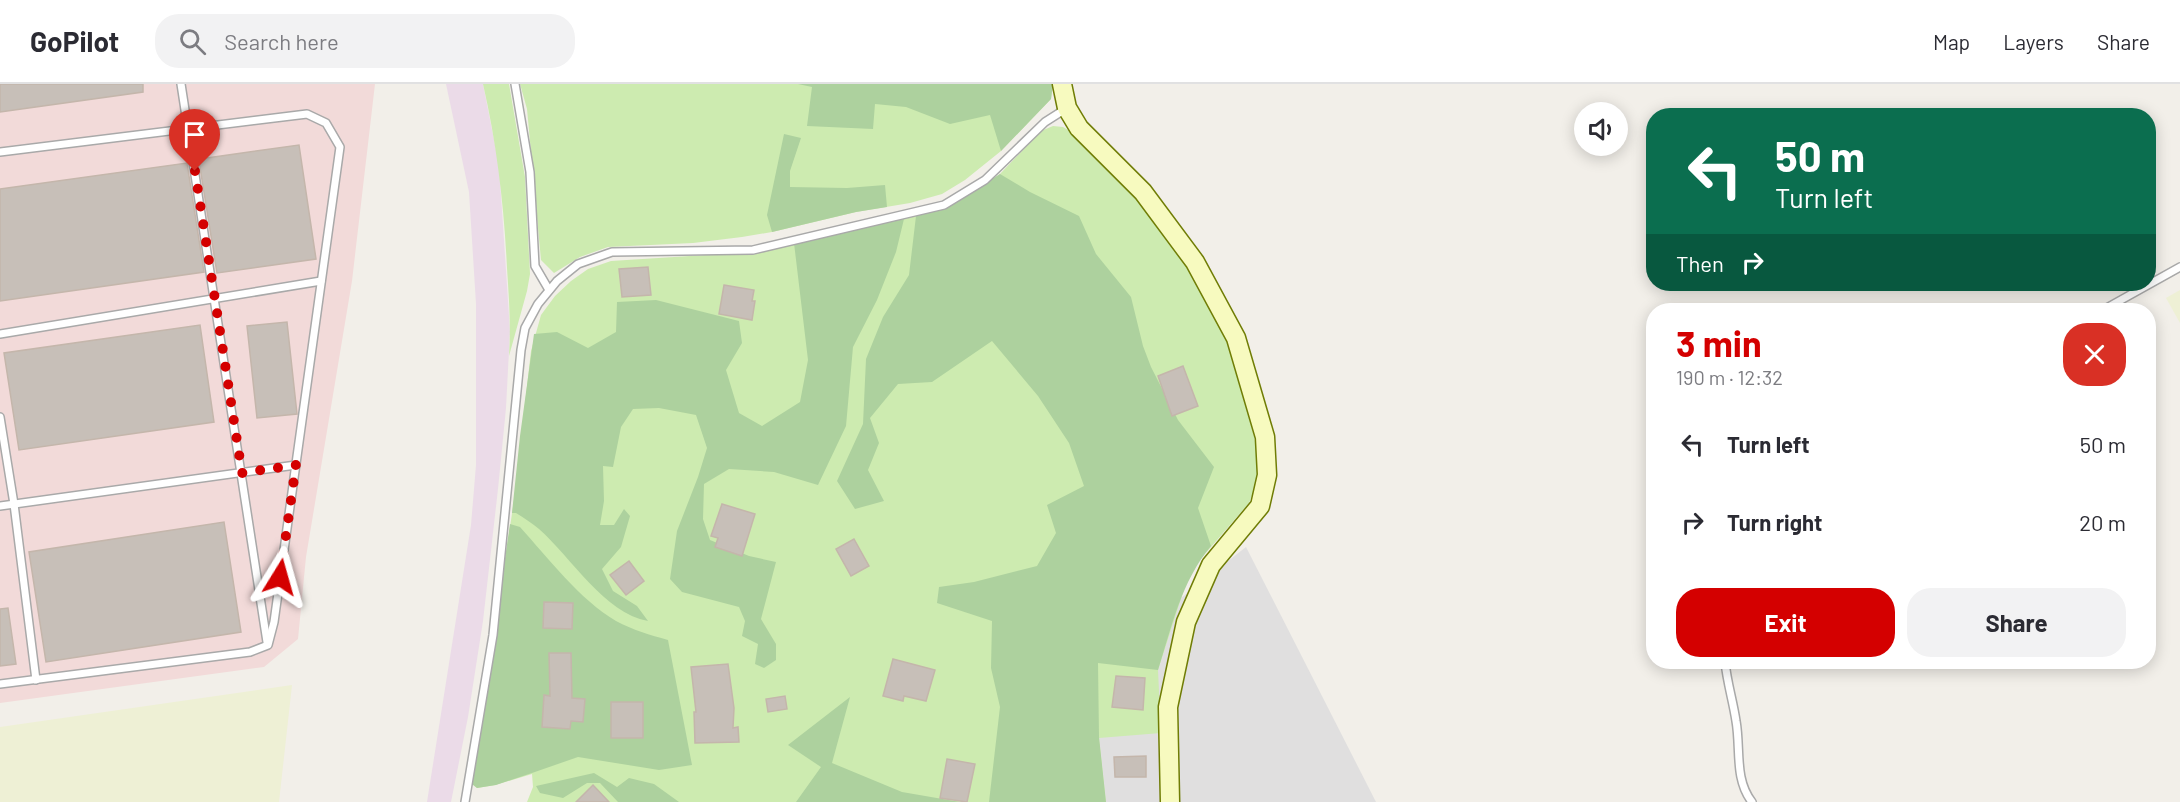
<!DOCTYPE html>
<meta charset="utf-8">
<style>
:root{--surface:#fff;--page:#f2f2f3;--text:#2b2b33;--muted:#7c7c81;--line:#e1e1e2;--accent:#d40000}
body{margin:0;font-family:Barlow,sans-serif;background:var(--page);color:var(--text);height:100vh;display:flex;flex-direction:column;font-size:22px;white-space:nowrap}
*{box-sizing:border-box;margin:0}
p{font-size:20px;color:var(--muted)}
.icon{flex:none;width:33px;height:33px;fill:none;stroke:currentColor;stroke-width:2;stroke-linecap:round;stroke-linejoin:round}
.map{position:relative;flex:1;overflow:hidden}
.drawer{position:absolute;left:1646px;top:219px;width:510px;height:366px;display:flex;flex-direction:column;background:var(--surface);border-radius:24px;box-shadow:0 3px 15px #0003}
.drawer>*{flex:none}
.top-card{position:absolute;left:1646px;top:24px;width:510px;height:183px;border-radius:24px;box-shadow:0 3px 15px #0003;background:#0b6e4f;color:#fff;overflow:hidden}
.fabs{position:absolute;left:1574px;top:18px;display:grid;gap:12px}
.fabs a{display:grid;place-items:center;width:54px;height:54px;border-radius:50%;background:var(--surface);box-shadow:0 3px 15px #0003;font-size:30px}
.pin{position:absolute;display:grid;place-items:center;width:51px;height:51px;color:#fff;margin:-62px -26px;border-radius:50% 50% 50% 0;rotate:-45deg;box-shadow:0 0 6px #0007}
.pin .icon{rotate:45deg}
.me{position:absolute;width:66px;margin:-33px;rotate:8deg;stroke-linejoin:round;filter:drop-shadow(0 0 4px #0008)}
.turn{display:flex;align-items:center;gap:21px;height:126px;padding:0 30px;font-size:27px}
.turn .icon{width:78px;height:78px;stroke-width:2.5}
.turn b{display:block;font-size:42px;line-height:51px}
.then{display:flex;align-items:center;height:57px;padding:0 30px;background:#0003;gap:12px;font-size:22px}
.round{display:grid;place-items:center;flex:none;width:63px;height:63px;border-radius:24px;background:var(--page)}
.summary{display:flex;align-items:center;justify-content:space-between;height:102px;padding:0 30px}
h1{font-size:36px;font-weight:700;line-height:45px;color:var(--accent)}
.button{display:flex;gap:12px;margin-top:auto;padding:12px 30px}
.button a{flex:1;height:69px;border-radius:24px;background:var(--accent);color:#fff;font-size:24px;font-weight:700;line-height:69px;text-align:center}
.button a+a{background:var(--page);color:var(--text)}
ul{padding:0;list-style:none}
li{display:flex;align-items:center;gap:18px;height:78px;padding:0 30px}
li div{flex:1}
li b{display:block;font-size:22px}
li em{font-style:normal}
header{display:flex;align-items:center;gap:36px;box-sizing:border-box;height:84px;padding:0 30px;background:var(--surface);border-bottom:2px solid var(--line)}
header strong{font-size:28px}
nav{display:flex;gap:33px;margin-inline-start:auto;font-size:21px}
.search{width:420px;height:54px;background:var(--page);display:flex;align-items:center;gap:15px;box-sizing:border-box;padding:0 21px;border-radius:24px;color:var(--muted);font-size:22px}
.map>svg:first-child{display:block}
.residential{fill:#e0dfdf}
.commercial{fill:#f2dad9}
.industrial{fill:#ebdbe8}
.farmland{fill:#eef0d5}
.grass{fill:#cdebb0}
.forest{fill:#add19e}
.building{fill:#c7bfb8;stroke:#c4b6ab;stroke-width:1.5}
.lines{fill:none;stroke-linecap:round;stroke-linejoin:round}
.lane-casing{stroke:#a9a9a9;stroke-width:10}
.secondary-casing{stroke:#707d05;stroke-width:21}
.lane{stroke:#fff;stroke-width:7}
.secondary{stroke:#f7fabf;stroke-width:18}
.route{stroke:#d40000;stroke-width:10;stroke-dasharray:0 18}
</style>
<header>
<strong>GoPilot</strong>
<div class="search"><svg class="icon" aria-label="search" viewBox="0 0 24 24"><circle cx="10" cy="10" r="6"/><path d="M15 15l6 6"/></svg>Search here</div>
<nav><a>Map</a><a>Layers</a><a>Share</a></nav>
</header>
<div class="map">
<svg width="2180" height="718" viewBox="0 0 2180 718">
<rect width="100%" height="100%" fill="#f2efe9"/>
<polygon class="residential" points="1246,463 1376,718 1106,718 1099,653 1098,579"/>
<polygon class="commercial" points="0,0 375,0 352,197 306,473 298,555 264,583 0,619"/>
<polygon class="industrial" points="446,0 483,0 499,81 510,247 506,324 498,405 483,537 468,633 451,718 427,718 471,441 476,381 476,220 469,108"/>
<g class="farmland">
<polygon points="2180,206 2180,239 2166,214"/>
<polygon points="292,601 279,718 0,718 0,643"/>
</g>
<g class="grass">
<path d="M483 0H509L525 93 530 190 527 207 509 272C511 243 509 214 507 184 504 122 497 61 483 0Z"/>
<polygon points="520,0 1053,0 1051,15 1001,67 965,96 942,110 910,119 856,128 772,148 742,153 693,159 608,163 580,173 554,189 541,176 527,25"/>
<polygon points="1053,42 1063,43 1073,49 1131,105 1168,150 1223,241 1254,352 1259,378 1257,399 1249,419 1198,478 1186,499 1158,586 1161,649 1099,654 1106,718 527,718 533,703 532,690 495,701 477,704 472,700 514,416 531,267 541,231 555,212 571,197 588,185 611,177 753,168 904,135 948,123 971,110 1000,90 1041,47"/>
</g>
<g class="forest">
<polygon points="798,0 1053,0 1051,15 1001,67 990,31 950,40 906,23 875,20 873,45 807,42 812,3"/>
<polygon points="784,50 801,54 790,87 790,103 847,104 885,101 887,123 856,128 772,148 767,131"/>
<path d="M1000 90 1030 108 1079 132 1096 170 1131 213 1143 262 1151 283 1178 336 1214 383 1198 424 1211 462C1181 498 1172 542 1158 586L1098 579 1099 653 1106 718H989L1000 623 991 584 992 537 937 519 939 503 974 498 1037 482 1056 449 1047 421 1084 402 1069 359 1038 312 992 257 932 298 898 300 870 334 879 359 868 386 884 417 855 425 837 397 863 340 866 275 883 233 909 191 916 132 948 123Z"/>
<path d="M904 135 896 168 877 216 853 263 846 342 818 401 774 388 729 385 704 400 703 435 710 456 749 472 776 478 761 535 776 560V576L764 584 755 580 758 560 742 552 745 537 739 523 682 508 670 495 677 447 698 393 707 364 696 331 659 324 633 325 621 343 613 383 603 382 604 417 600 441H614L624 425 630 432 621 463 602 485 613 507 637 522 648 537C604 529 571 473 539 445 532 439 524 434 516 429H512L520 352 534 250 557 248 588 264 616 248 617 218 656 216 739 237 742 259 726 286 739 329 762 342 800 318 808 276 794 159Z"/>
<path d="M510 440 520 443C548 474 580 516 616 537 633 546 650 551 668 556L692 681 659 686 578 673 532 689 496 701 477 704 472 700Z"/>
<polygon points="850,613 832,679 902,708 960,718 796,718 821,683 788,661"/>
<polygon points="594,689 617,703 629,694 654,700 679,718 618,718 600,699 587,699 563,714 540,709 536,702"/>
</g>
<g class="building">
<polygon points="0,0 143,0 143,8 0,28"/>
<polygon points="299,61 316,175 217,189 199,77 200,75"/>
<polygon points="187,79 204,188 0,217 0,105"/>
<polygon points="648,183 651,211 622,213 619,185"/>
<polygon points="724,201 754,206 752,217 755,217 752,236 719,230"/>
<polygon points="287,238 297,330 257,334 247,242"/>
<polygon points="200,241 214,338 19,366 4,269"/>
<polygon points="1183,282 1198,322 1172,332 1158,292"/>
<polygon points="722,420 755,430 742,472 715,463 718,454 711,452"/>
<polygon points="224,438 241,548 46,578 29,468"/>
<polygon points="854,455 869,482 851,492 836,465"/>
<polygon points="629,477 644,497 626,511 610,491"/>
<polygon points="544,518 573,519 572,545 543,544"/>
<polygon points="8,524 16,580 0,582 0,525"/>
<polygon points="549,569 571,569 572,614 585,615 583,638 571,637 570,645 542,643 544,611 550,612"/>
<polygon points="893,575 935,586 926,617 904,612 903,617 883,612"/>
<polygon points="728,580 734,624 733,644 738,643 739,658 695,659 694,628 696,628 691,583"/>
<polygon points="1116,592 1145,594 1143,626 1112,623"/>
<polygon points="785,612 787,625 768,628 766,615"/>
<rect x="611" y="618" width="32" height="36"/>
<polygon points="1146,672 1146,693 1115,693 1114,673"/>
<polygon points="947,675 975,680 967,718 940,714"/>
<polygon points="593,701 609,718 576,718"/>
</g>
<g class="lines">
<g class="lane-casing">
<g id="lane">
<polyline points="181,0 267,558"/>
<polyline points="515,0 530,88 535,182 549,206"/>
<polyline points="0,68 307,30 326,39 340,63 274,538 268,561 250,568 0,600"/>
<polyline points="2103,226 2180,183"/>
<polyline points="0,250 321,197"/>
<polyline points="0,333 14,420 36,596"/>
<polyline points="0,422 296,381"/>
<path d="M1725 578C1727 598 1733 617 1736 637 1741 665 1734 695 1752 718"/>
<polyline points="465,718 493,551 521,266 525,244 538,220 557,197 578,180 612,168 753,166 944,121 985,96 1045,38 1067,24"/>
</g>
</g>
<g class="secondary-casing">
<polyline id="secondary" points="1062,0 1067,24 1079,44 1143,108 1195,178 1236,254 1265,353 1267,391 1260,422 1211,481 1186,538 1168,623 1170,718"/>
</g>
<use href="#lane" class="lane"/>
<use href="#secondary" class="secondary"/>
</g>
<g class="lines">
<polyline class="route" points="195,87 242,389 296,381 280,493"/>
</g>
</svg>
<div class="fabs">
<a><svg class="icon" aria-label="sound" viewBox="0 0 24 24"><path d="M4 9h4l5-4v14l-5-4H4zM17 9q2 3 0 6"/></svg></a>
</div>
<div class="pin" style="left:195px;top:87px;background:#d93025"><svg class="icon" aria-label="arrive" viewBox="0 0 24 24"><path d="M6 21V4h12l-3 4 3 4H6"/></svg></div>
<svg class="me" style="left:280px;top:493px" viewBox="-20 -20 40 40"><path d="M0-17L14 15 0 8-14 15z" fill="#d40000" stroke="#fff" stroke-width="4"/></svg>
<div class="top-card">
<div class="turn"><svg class="icon" aria-label="left" viewBox="0 0 24 24"><path d="M17 20v-9H6M10 6l-5 5 5 5"/></svg><div><b>50 m</b>Turn left</div></div>
<div class="then">Then<svg class="icon" aria-label="right" viewBox="0 0 24 24"><path d="M7 20v-9h11M14 6l5 5-5 5"/></svg></div>
</div>
<section class="drawer">
<div class="summary"><div><h1>3 min</h1><p>190 m · 12:32</p></div><a class="round" style="background:#d93025;color:#fff"><svg class="icon" aria-label="close" viewBox="0 0 24 24"><path d="M6 6l12 12M18 6L6 18"/></svg></a></div>
<ul>
<li><svg class="icon" aria-label="left" viewBox="0 0 24 24"><path d="M17 20v-9H6M10 6l-5 5 5 5"/></svg><div><b>Turn left</b></div><em>50 m</em></li>
<li><svg class="icon" aria-label="right" viewBox="0 0 24 24"><path d="M7 20v-9h11M14 6l5 5-5 5"/></svg><div><b>Turn right</b></div><em>20 m</em></li>
</ul>
<div class="button"><a>Exit</a><a>Share</a></div>
</section>
</div>
